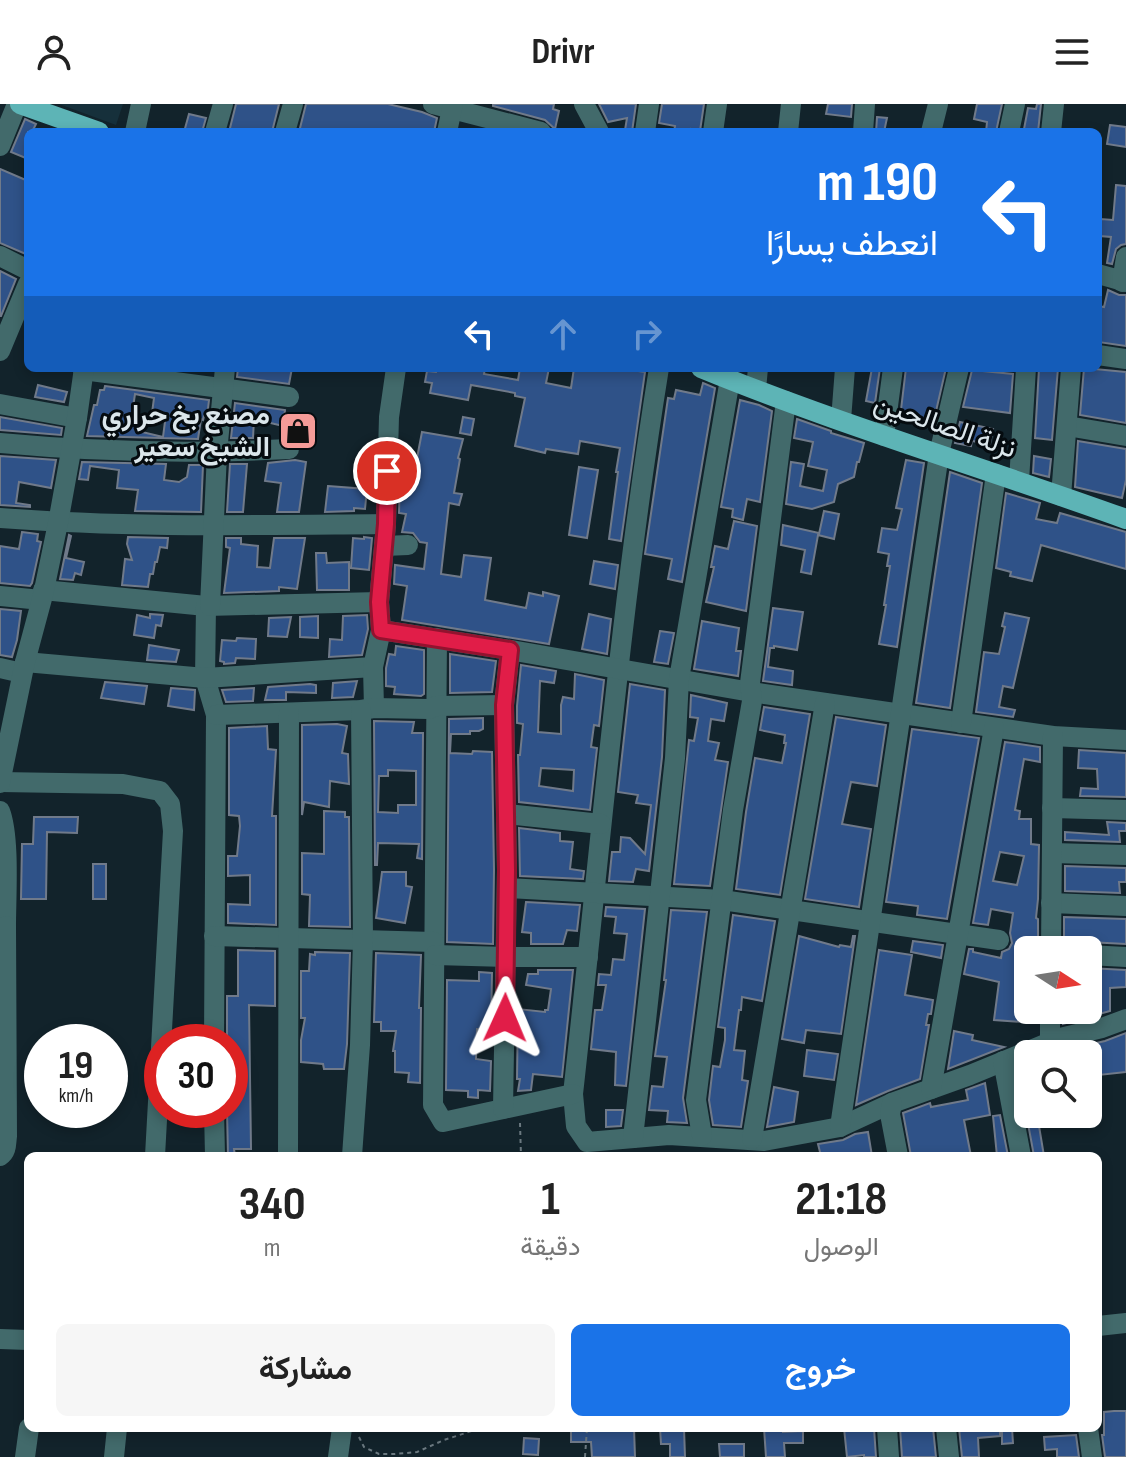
<!DOCTYPE html>
<html lang="ar">
<meta charset="utf-8">
<style>
:root{--surface:#fff;--page:#f6f6f6;--text:#222;--muted:#767676;--accent:#1a73e8}
body{margin:0;font-family:"Sofia Sans Condensed",Vazirmatn,sans-serif;background:var(--page);color:var(--text);direction:rtl;height:100vh;display:flex;flex-direction:column;font-size:30px;white-space:nowrap}
*{box-sizing:border-box;margin:0}
p{font-size:26px;color:var(--muted)}
.icon{flex:none;width:44px;height:44px;fill:none;stroke:currentColor;stroke-width:2;stroke-linecap:round;stroke-linejoin:round}
.map{position:relative;flex:1;overflow:hidden;direction:ltr}
.drawer{position:absolute;left:24px;top:1048px;width:1078px;height:280px;display:flex;flex-direction:column;background:var(--surface);border-radius:12px;box-shadow:0 4px 12px #0003;direction:rtl}
.drawer>*{flex:none}
.top-card{position:absolute;left:24px;top:24px;width:1078px;height:244px;border-radius:12px;box-shadow:0 4px 12px #0003;direction:rtl;background:#1a73e8;color:#fff;overflow:hidden}
.needle{width:52px;rotate:102deg}
.tools{position:absolute;left:1014px;top:832px;display:grid;gap:16px}
.tools a{display:grid;place-items:center;width:88px;height:88px;border-radius:12px;background:var(--surface);box-shadow:0 4px 12px #0003;font-size:40px}
.speed{position:absolute;left:24px;top:920px;display:flex;gap:16px;font-size:40px;font-weight:700;text-align:center}
.speed>*{display:grid;place-content:center;width:104px;height:104px;border-radius:50%;background:var(--surface);box-shadow:0 4px 12px #0003;line-height:1}
.speed small{font-size:20px;font-weight:400}
.speed .limit{border:12px solid #d22;background:#fff;color:#111}
.pin{position:absolute;display:grid;place-items:center;width:68px;height:68px;color:#fff;margin:-34px;border:4px solid #fff;border-radius:50%;box-shadow:0 2px 8px #0007}
.me{position:absolute;width:88px;margin:-44px;rotate:1deg;stroke-linejoin:round;filter:drop-shadow(0 0 6px #0008)}
.turn{display:flex;align-items:center;gap:28px;height:168px;padding:0 32px;font-size:36px}
.turn .icon{width:104px;height:104px;stroke-width:2.5}
.turn b{display:block;font-size:56px;line-height:68px}
.lanes{display:flex;align-items:center;height:76px;padding:0 32px;background:#0003;justify-content:center;gap:40px;direction:ltr}
.lanes .off{opacity:.35}
.eta{display:flex;justify-content:space-evenly;align-items:center;height:136px;text-align:center}
.eta b{font-size:48px;font-weight:700;line-height:56px}
.primary-button{display:flex;gap:16px;margin-top:auto;padding:16px 32px}
.primary-button a{flex:1;height:92px;border-radius:12px;background:var(--accent);color:#fff;font-size:32px;font-weight:700;line-height:92px;text-align:center}
.primary-button a+a{background:var(--page);color:var(--text)}
header{display:flex;justify-content:space-between;align-items:center;height:104px;padding:0 32px;background:var(--surface);font-size:36px;font-weight:700}
.map>svg:first-child{display:block}
.built{fill:#16303b}
.building{fill:#2f5288;stroke:#707a8a;stroke-width:2;fill-rule:evenodd}
.lines{fill:none;stroke-linecap:round;stroke-linejoin:round}
.path{stroke:#6b7980;stroke-width:2;stroke-dasharray:4 4;stroke-linecap:butt}
.minor{stroke:#426a6b;stroke-width:20}
.major{stroke:#5db4b6;stroke-width:20}
.route-casing{stroke:#92132f;stroke-width:20}
.route{stroke:#e11d48;stroke-width:14}
.labels{text-anchor:middle;dominant-baseline:central;stroke-width:6;stroke-linejoin:round;paint-order:stroke}
.poi-label{font-size:28px;font-weight:bold;fill:#dbe6eb;stroke:#050b0f;text-anchor:end}
.street-label{font-size:28px;fill:#dbe6eb;stroke:#050b0f}
</style>
<header><svg class="icon" aria-label="menu" viewBox="0 0 24 24"><path d="M4 6h16M4 12h16M4 18h16"/></svg>Drivr<svg class="icon" aria-label="person" viewBox="0 0 24 24"><circle cx="12" cy="8" r="4"/><path d="M4 21q1-7 8-7t8 7"/></svg></header>
<div class="map">
<svg width="1126" height="1353" viewBox="0 0 1126 1353">
<rect width="100%" height="100%" fill="#12232b"/>
<polygon class="built" points="59,0 123,0 116,21"/>
<g class="building">
<polygon points="236,0 279,0 272,28 229,28"/>
<polygon points="306,0 388,0 422,8 437,14 434,28 299,28"/>
<polygon points="493,0 554,0 553,5 559,7 555,25 545,16 493,2"/>
<polygon points="599,0 636,0 632,28 625,26 627,14 608,18"/>
<polygon points="662,0 704,0 700,27 691,25 691,28 674,28 675,22 659,19"/>
<polygon points="828,0 852,0 851,13 826,10"/>
<polygon points="977,0 1002,0 996,28 986,28 987,18 974,15"/>
<polygon points="1037,0 1041,0 1038,28 1024,25 1028,4 1036,5"/>
<polygon points="189,10 206,14 202,28 184,28"/>
<polygon points="877,13 887,14 884,28 876,28"/>
<polygon points="25,15 36,20 32,28 28,28 28,55 11,48"/>
<polygon points="1110,21 1126,23 1126,43 1107,40"/>
<polygon points="0,65 28,77 28,151 0,139"/>
<polygon points="1116,81 1126,82 1126,140 1121,141 1116,145 1112,160 1107,159 1111,133 1100,132 1101,115 1113,116"/>
<polygon points="0,167 16,175 1,212 0,212"/>
<polygon points="1108,186 1119,191 1126,191 1126,242 1098,238 1098,202 1104,203"/>
<polygon points="238,264 292,264 289,280 237,273"/>
<polygon points="437,264 485,264 484,270 518,276 520,264 549,264 546,279 571,284 574,264 617,264 645,268 621,437 609,435 618,368 616,368 620,344 580,337 578,350 546,345 545,349 515,342 525,294 515,292 515,289 471,281 468,296 430,289 432,279 425,278 427,267 436,268"/>
<polygon points="872,264 880,264 875,299 866,297"/>
<polygon points="906,264 946,264 933,320 900,314"/>
<polygon points="1039,264 1058,264 1052,336 1035,334"/>
<polygon points="1084,264 1126,268 1126,319 1080,311"/>
<polygon points="972,266 1013,270 1010,309 963,303"/>
<polygon points="703,279 715,284 682,478 668,475 672,455 645,450 668,294 674,295 676,286 700,291"/>
<polygon points="38,281 67,288 64,298 35,293"/>
<path d="M105 282 209 296 207 313 204 312 203 316 201 315 198 335 87 332 94 301H97L100 286H104ZM135 290 154 294 152 309 166 310 163 333 142 328 145 312 132 310Z"/>
<polygon points="740,296 759,301 772,307 760,398 747,395 743,416 732,413 733,405 721,403"/>
<polygon points="235,299 285,306 283,322 254,315 253,334 231,334"/>
<polygon points="0,313 62,324 61,331 0,326"/>
<polygon points="463,313 474,315 471,331 460,329"/>
<polygon points="797,315 831,327 831,329 864,339 859,358 857,358 854,373 838,380 834,398 812,405 786,400 791,358 804,360 800,382 823,387 827,366 808,362 813,338 794,334"/>
<polygon points="960,318 993,325 990,340 972,337 971,342 955,339"/>
<polygon points="422,328 463,335 458,354 460,355 454,389 462,390 459,401 449,399 441,470 461,473 464,451 491,454 485,496 526,504 529,489 543,492 543,488 559,492 549,540 402,516 407,482 394,480 395,461 424,465 427,439 420,438 413,429 402,428 406,410 399,409 400,376 405,352 417,354"/>
<polygon points="1078,337 1126,345 1126,376 1122,394 1075,383"/>
<polygon points="0,352 56,356 51,384 19,378 16,399 30,401 30,403 0,401"/>
<polygon points="1034,352 1051,355 1049,373 1033,369"/>
<polygon points="295,356 306,358 299,408 277,408 281,379 265,377 268,359"/>
<polygon points="906,356 924,359 897,543 879,540 886,501 884,501 890,462 887,462 889,450 878,448 882,424 897,426 902,405 896,404"/>
<polygon points="82,358 166,360 164,376 179,378 187,373 189,361 203,361 201,408 135,407 138,386 117,384 119,366 90,362 88,376 79,375"/>
<polygon points="230,360 247,360 243,408 227,408"/>
<polygon points="579,363 598,366 587,434 569,431"/>
<polygon points="950,368 982,379 950,604 916,599"/>
<polygon points="328,382 367,385 365,405 354,404 354,407 325,408"/>
<polygon points="1006,389 1040,399 1036,415 1057,419 1060,409 1126,428 1126,465 1041,441 1032,477 1010,472 1011,468 996,464"/>
<polygon points="824,407 839,410 834,435 818,431 811,470 801,468 805,446 781,441 783,421 819,429 819,430"/>
<polygon points="734,417 757,422 746,507 706,498 714,463 711,463 715,442 728,445"/>
<polygon points="22,428 38,430 37,437 41,438 32,479 30,482 0,479 0,442 19,445"/>
<polygon points="69,431 71,432 66,454 84,458 81,471 75,469 73,476 60,475"/>
<polygon points="128,433 168,434 167,444 160,443 157,458 155,458 153,470 150,470 148,483 122,481 125,455 132,456 127,440"/>
<polygon points="364,433 372,434 369,466 351,464 353,434 364,435"/>
<polygon points="226,434 241,434 241,440 258,442 257,463 270,464 274,434 305,434 297,485 279,483 279,487 224,489 230,444 226,443"/>
<polygon points="316,449 326,449 327,459 349,458 349,486 317,486"/>
<polygon points="594,457 618,461 615,485 590,480"/>
<polygon points="773,504 803,508 797,546 774,542 774,544 770,544 768,563 793,567 792,581 763,577"/>
<polygon points="0,505 21,507 17,536 12,553 0,551"/>
<polygon points="1005,509 1029,514 1013,584 1003,582 999,603 1015,606 1013,613 976,608 984,548 999,550 1005,523 1002,522"/>
<polygon points="150,510 163,511 161,522 156,521 154,534 134,531 137,511 150,514"/>
<polygon points="589,510 611,515 607,550 582,545"/>
<polygon points="367,511 368,525 362,551 329,553 330,535 342,536 343,512"/>
<polygon points="318,512 318,534 300,533 300,513"/>
<polygon points="291,513 287,533 268,532 269,514"/>
<polygon points="702,517 739,524 736,547 741,547 738,572 694,565"/>
<polygon points="660,527 674,529 668,560 654,558"/>
<polygon points="237,534 256,535 255,555 236,554 235,559 224,560 224,558 220,557 222,536 236,537"/>
<polygon points="149,541 179,546 176,558 147,556"/>
<polygon points="396,542 424,546 424,590 421,592 394,590 395,583 386,582 386,564 389,550 395,551"/>
<polygon points="450,550 496,557 492,588 450,589"/>
<path d="M521 561 556 567 554 579 540 577 538 628 561 630V601L563 593 574 595 575 570 604 576 599 622 594 621 591 643 597 644 590 706 519 698 518 651H520L523 620 517 619V602ZM541 664 574 666 573 687 539 682Z"/>
<polygon points="357,577 353,593 332,594 333,579"/>
<polygon points="105,578 147,582 144,600 101,594"/>
<polygon points="310,580 316,581 316,589 286,588 286,596 265,596 268,583"/>
<polygon points="630,580 665,586 662,653 649,767 636,765 633,778 609,777 612,748 620,748 621,733 630,734 645,750 651,701 636,699 638,691 618,688"/>
<polygon points="171,584 195,586 194,606 168,602"/>
<polygon points="254,584 253,597 226,598 222,586"/>
<polygon points="691,591 727,599 724,617 711,615 708,637 719,639 715,656 728,658 710,782 674,780 689,636 694,637 698,614 690,613"/>
<polygon points="764,603 810,610 780,791 736,785 746,708 755,654 782,659 786,639 784,639 785,631 760,626"/>
<polygon points="836,613 886,621 877,682 851,678 842,720 871,725 859,803 805,795"/>
<polygon points="483,614 483,625 479,627 470,627 470,630 451,630 450,649 472,650 473,647 492,648 494,766 493,840 447,838 449,615"/>
<path d="M374 617 414 618 412 629H423L422 755 417 754 419 740 378 739 377 761H375ZM388 666 416 667V701H398V709L378 708 379 672H388Z"/>
<polygon points="337,620 347,622 342,649 348,650 349,680 330,677 329,703 304,698 302,711 302,621"/>
<polygon points="267,622 268,645 276,646 272,712 276,712 276,821 228,819 228,800 250,801 250,771 228,772 228,752 237,752 240,722 239,712 229,711 229,624"/>
<polygon points="912,625 979,634 947,815 917,811 918,802 886,798"/>
<path d="M1005 638 1040 643V658L1024 655 1015 706 1020 707 1019 715H1031V740L1039 741 1038 795 1036 814 1038 815V845L1026 843 1021 866 1028 867 1025 888 1028 889V906H1037V919L994 916 999 878 964 870 969 845H973V848L1001 854 1002 848 1009 845 1012 839 1010 829 1013 809 991 805 988 821 973 819ZM1000 748 1024 752 1017 781 993 777Z"/>
<polygon points="1079,646 1126,649 1126,693 1080,692 1081,684 1098,685 1097,665 1078,664"/>
<polygon points="324,707 345,708 345,713 349,713 350,823 309,822 310,791 302,790 302,749 324,750"/>
<polygon points="34,713 78,713 77,729 47,728 46,795 21,795 22,740 33,740"/>
<polygon points="1107,718 1126,719 1126,727 1119,727 1120,738 1065,736 1065,728 1109,731"/>
<polygon points="519,724 560,729 560,737 573,738 570,765 584,767 583,775 520,772"/>
<rect x="93" y="760" width="13" height="35"/>
<polygon points="1065,762 1126,764 1126,778 1119,778 1120,789 1065,787"/>
<polygon points="382,768 406,768 406,782 412,783 405,819 376,814"/>
<polygon points="526,798 580,801 577,827 567,826 563,840 531,840 531,829 522,828"/>
<polygon points="606,803 645,805 626,982 615,981 616,948 591,945 595,906 602,906 606,881 598,881 599,870 611,871 613,855 624,856 627,830 614,829 616,813 605,812"/>
<polygon points="671,806 707,808 683,994 687,1019 667,1018 668,1007 649,1006 652,982 663,983 667,953 655,952 666,876 664,876"/>
<polygon points="733,811 775,817 762,897 742,893 741,906 739,906 734,946 745,947 742,976 748,977 741,1023 713,1021 709,996 713,962 720,963 725,936 725,924 718,923"/>
<polygon points="1064,813 1126,815 1126,840 1088,838 1081,840 1076,846 1064,846"/>
<polygon points="799,832 839,843 840,841 851,843 853,832 855,832 841,930 806,926 804,939 782,935"/>
<polygon points="913,837 943,841 941,854 911,848"/>
<polygon points="238,846 275,847 275,902 249,901 251,1045 234,1045 235,1052 228,1052 227,1006 230,1006 230,938 227,938 227,892 238,892"/>
<polygon points="879,846 912,851 905,891 933,896 931,910 928,910 926,921 929,921 920,975 888,987 856,1001"/>
<polygon points="315,848 350,849 347,940 344,965 324,965 323,960 301,958 301,936 305,914 301,914 301,867 309,867 310,850 315,851"/>
<polygon points="376,849 421,851 419,904 421,904 420,979 408,978 409,969 395,968 395,947 393,947 396,927 381,927 381,918 374,918"/>
<polygon points="1088,864 1126,866 1126,883 1110,884 1110,907 1063,920 1063,906 1088,906"/>
<polygon points="538,866 573,866 562,973 533,970 531,986 518,987 520,975 517,975 518,905 545,908 545,906 548,906 551,885 526,881 528,870 538,870"/>
<polygon points="479,868 492,869 491,926 477,925 476,955 491,957 490,987 478,986 478,994 468,993 468,987 446,986 447,876 479,877"/>
<polygon points="954,927 973,931 972,936 1004,943 948,965"/>
<polygon points="1126,929 1126,968 1099,971 1096,950 1071,950 1070,945 1105,937"/>
<polygon points="807,946 838,950 834,976 804,972"/>
<polygon points="1028,969 1028,1010 1037,1010 1044,1052 1034,1052 1019,971"/>
<polygon points="985,979 990,1011 964,1016 971,1052 911,1052 903,1009 930,999 931,1003 968,996 966,986"/>
<polygon points="774,983 798,988 794,1018 767,1023"/>
<polygon points="606,1006 623,1006 621,1022 606,1023"/>
<polygon points="1000,1011 1008,1052 997,1052 993,1012"/>
<polygon points="868,1028 872,1052 821,1052 818,1040 843,1036 855,1030"/>
<polygon points="1114,1307 1126,1307 1126,1353 1105,1353 1102,1331 1104,1331 1104,1308"/>
<polygon points="571,1324 634,1324 635,1353 592,1353 591,1338 571,1338"/>
<polygon points="660,1324 684,1324 685,1353 670,1353 670,1340 661,1340"/>
<polygon points="764,1324 783,1324 783,1328 803,1327 803,1339 784,1339 785,1353 766,1353"/>
<polygon points="844,1324 874,1324 876,1353 864,1353 864,1351 847,1353"/>
<polygon points="900,1324 933,1324 936,1353 902,1353"/>
<polygon points="959,1324 1000,1324 1000,1332 978,1334 979,1353 962,1353"/>
<polygon points="1002,1324 1012,1324 1013,1339 1002,1340"/>
<polygon points="1076,1331 1079,1353 1057,1353 1057,1345 1045,1346 1044,1333"/>
<polygon points="524,1334 539,1335 538,1351 523,1350"/>
<polygon points="719,1340 744,1340 744,1353 720,1353"/>
</g>
<g class="lines">
<g class="path">
<polyline points="520,1019 521,1052"/>
<polyline points="359,1333 364,1343 379,1350 395,1350 417,1348 444,1336 481,1324"/>
<polyline points="585,1353 587,1324"/>
</g>
<g class="minor">
<polyline points="433,0 541,28"/>
<polyline points="584,0 599,28"/>
<polyline points="135,28 141,0"/>
<polyline points="215,28 223,0"/>
<polyline points="285,28 293,0"/>
<polyline points="447,28 453,0"/>
<polyline points="645,28 649,0"/>
<polyline points="713,28 717,0"/>
<polyline points="788,28 791,0"/>
<polyline points="863,28 865,0"/>
<polyline points="931,28 938,0"/>
<polyline points="1009,28 1015,0"/>
<polyline points="1051,28 1054,0"/>
<polyline points="0,42 17,0"/>
<polyline points="0,152 28,166"/>
<polyline points="1098,170 1126,178"/>
<polyline points="1122,178 1126,153"/>
<polyline points="0,247 28,180"/>
<polyline points="1098,251 1126,255"/>
<path d="M659 264C620 505 600 748 573 990L576 1022 587 1038 669 1031 764 1037 840 1023 892 999 970 971 1060 934 1102 924 1126 915"/>
<polyline points="83,266 289,293"/>
<polyline points="756,285 758,264"/>
<polyline points="0,300 77,314"/>
<polyline points="841,316 845,264"/>
<polyline points="1067,322 1126,332"/>
<polyline points="884,332 893,264"/>
<path d="M0 339C96 348 192 350 289 345"/>
<polyline points="1019,377 1026,264"/>
<polyline points="1061,392 1071,264"/>
<path d="M0 414C129 424 258 421 386 420"/>
<polyline points="384,442 408,441"/>
<polyline points="43,486 206,502 379,498"/>
<polyline points="0,492 41,496"/>
<polyline points="206,502 205,574 216,611 214,938"/>
<polyline points="210,502 217,349 225,264"/>
<polyline points="381,526 510,546 751,588 1053,632 1126,636"/>
<polyline points="437,534 433,1001 443,1018 573,990"/>
<polyline points="25,558 205,574 373,563"/>
<polyline points="0,564 22,569"/>
<polyline points="374,604 373,563 381,526 379,498 386,420 389,313 396,264"/>
<polyline points="216,611 361,606 374,604 429,605 436,602 504,601"/>
<polyline points="961,619 996,370"/>
<polyline points="0,678 123,680 160,687 170,700 173,727 155,1052"/>
<polyline points="0,679 25,558 43,491 58,419 77,314 84,264"/>
<polyline points="1052,704 1126,706"/>
<path d="M0 707C10 733 6 792 6 822L0 827"/>
<polyline points="507,710 601,720"/>
<polyline points="1052,749 1126,751"/>
<polyline points="507,784 722,796 999,836"/>
<polyline points="1051,799 1126,802"/>
<polyline points="214,832 434,838"/>
<polyline points="1051,846 1053,632"/>
<polyline points="435,851 507,853 588,853"/>
<polyline points="1088,851 1126,853"/>
<polyline points="1050,938 1050,906"/>
<polyline points="1003,957 1021,1052"/>
<polyline points="931,985 994,624"/>
<polyline points="892,999 890,1010 898,1052"/>
<polyline points="503,1005 507,766 504,601 510,546"/>
<polyline points="214,1006 215,1052"/>
<polyline points="840,1023 939,350 959,264"/>
<polyline points="702,1032 696,996 733,706 752,597 750,579 786,297"/>
<polyline points="633,1034 675,654 679,575 730,275"/>
<polyline points="752,1035 825,599"/>
<path d="M0 1052C7 1048 6 1039 7 1032L6 822"/>
<polyline points="288,1052 289,609"/>
<polyline points="352,1052 360,941 363,836 361,606"/>
<polyline points="1098,1222 1126,1219"/>
<polyline points="0,1235 28,1236"/>
<polyline points="887,1324 889,1353"/>
<polyline points="946,1324 949,1353"/>
<polyline points="1088,1324 1092,1353"/>
<polyline points="25,1353 29,1324"/>
<polyline points="114,1353 117,1324"/>
<polyline points="338,1353 342,1324"/>
</g>
<g class="major">
<polyline points="20,0 99,28"/>
<path d="M701 264C840 321 985 364 1126 415"/>
</g>
</g>
<g class="lines">
<g class="route-casing">
<polyline id="route" points="387,367 386,420 379,498 381,526 510,546 504,601 507,766 505,914"/>
</g>
<use href="#route" class="route"/>
</g>
<defs>
<g id="shop-square" transform="scale(2)"><rect x="-9" y="-9" width="18" height="18" rx="4" fill="#f59b98" stroke="#050b0f"/><path d="M-5-2.5h2.3a2.7 3.5 0 0 1 5.4 0H5L5.5 6h-11ZM-1.5-2.5h3a1.5 2.3 0 0 0-3 0Z" fill="#111"/></g>
</defs>
<g fill-rule="evenodd">
<use href="#shop-square" x="298" y="327"/>
</g>
<g class="labels">
<g class="poi-label">
<text x="270" y="311">مصنع بخ حراري<tspan x="270" dy="32">الشيخ سعير</tspan></text>
</g>
<g class="street-label">
<text transform="translate(945 322) rotate(19)">نزلة الصالحين</text>
</g>
</g>
</svg>
<div class="tools">
<a><svg class="needle" viewBox="-14 -14 28 28"><path d="M0-13l5 13h-10z" fill="#e53935"/><path d="M0 13l5-13h-10z" fill="#767676"/></svg></a>
<a><svg class="icon" aria-label="search" viewBox="0 0 24 24"><circle cx="10" cy="10" r="6"/><path d="M15 15l6 6"/></svg></a>
</div>
<div class="speed"><div>19<small>km/h</small></div><div class="limit">30</div></div>
<div class="pin" style="left:387px;top:367px;background:#d93025"><svg class="icon" aria-label="arrive" viewBox="0 0 24 24"><path d="M6 21V4h12l-3 4 3 4H6"/></svg></div>
<svg class="me" style="left:505px;top:914px" viewBox="-20 -20 40 40"><path d="M0-17L14 15 0 8-14 15z" fill="#e11d48" stroke="#fff" stroke-width="4"/></svg>
<div class="top-card">
<div class="turn"><svg class="icon" aria-label="left" viewBox="0 0 24 24"><path d="M17 20v-9H6M10 6l-5 5 5 5"/></svg><div><b>190 m</b>انعطف يسارًا</div></div>
<div class="lanes"><svg class="icon" aria-label="left" viewBox="0 0 24 24"><path d="M17 20v-9H6M10 6l-5 5 5 5"/></svg><svg class="icon off" aria-label="ahead" viewBox="0 0 24 24"><path d="M12 20V5M6 11l6-6 6 6"/></svg><svg class="icon off" aria-label="right" viewBox="0 0 24 24"><path d="M7 20v-9h11M14 6l5 5-5 5"/></svg></div>
</div>
<section class="drawer">
<div class="eta">
<div><b>21:18</b><p>الوصول</p></div>
<div><b>1</b><p>دقيقة</p></div>
<div><b>340</b><p>m</p></div>
</div>
<div class="primary-button"><a>خروج</a><a>مشاركة</a></div>
</section>
</div>
